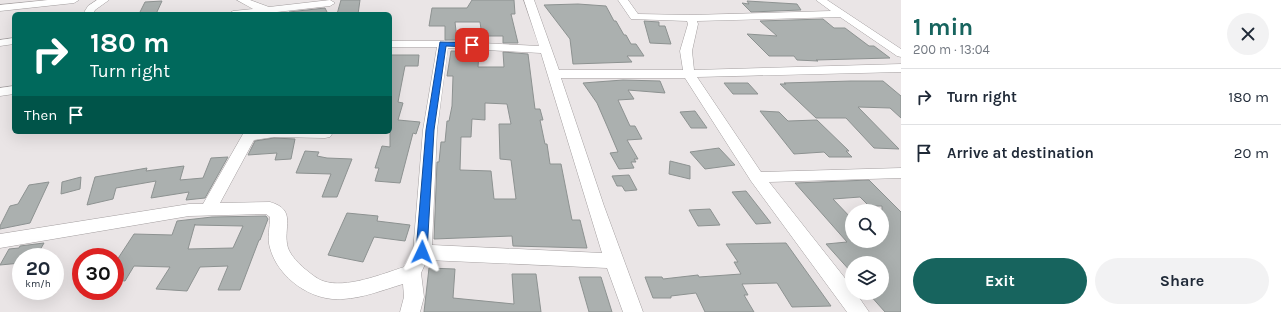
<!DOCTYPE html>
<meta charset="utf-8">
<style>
:root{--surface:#fff;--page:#f2f2f3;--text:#1f2937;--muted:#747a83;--line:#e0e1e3;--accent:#17645e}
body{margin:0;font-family:Karla,sans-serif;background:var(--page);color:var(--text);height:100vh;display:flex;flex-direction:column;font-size:15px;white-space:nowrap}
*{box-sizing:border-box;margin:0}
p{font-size:13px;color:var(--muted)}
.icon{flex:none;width:22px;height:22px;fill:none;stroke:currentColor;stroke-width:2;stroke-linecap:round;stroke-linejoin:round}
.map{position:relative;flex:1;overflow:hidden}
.details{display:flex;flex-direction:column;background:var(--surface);width:380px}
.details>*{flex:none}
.guide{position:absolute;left:12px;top:12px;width:380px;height:122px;border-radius:6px;box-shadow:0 4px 16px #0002;background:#00695c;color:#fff;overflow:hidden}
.controls{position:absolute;left:845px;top:204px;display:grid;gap:8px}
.controls a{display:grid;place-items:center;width:44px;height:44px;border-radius:50%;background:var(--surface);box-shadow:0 4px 16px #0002;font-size:20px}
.speed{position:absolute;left:12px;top:248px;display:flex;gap:8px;font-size:20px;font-weight:700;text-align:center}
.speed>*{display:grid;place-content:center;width:52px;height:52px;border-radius:50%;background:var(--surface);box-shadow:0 4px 16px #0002;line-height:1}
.speed small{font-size:10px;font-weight:400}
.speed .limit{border:6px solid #d22;background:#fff;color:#111}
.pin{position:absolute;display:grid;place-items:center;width:34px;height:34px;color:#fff;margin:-17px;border-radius:8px;box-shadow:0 2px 6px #0006}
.me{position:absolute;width:44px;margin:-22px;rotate:2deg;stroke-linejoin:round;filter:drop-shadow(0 0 3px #0008)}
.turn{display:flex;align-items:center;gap:14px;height:84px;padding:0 12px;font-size:18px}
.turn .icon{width:52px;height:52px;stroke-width:2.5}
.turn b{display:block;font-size:28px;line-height:34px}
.then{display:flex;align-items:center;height:38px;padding:0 12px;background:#0003;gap:8px;font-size:15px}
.round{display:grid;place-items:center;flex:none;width:42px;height:42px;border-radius:21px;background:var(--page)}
.overview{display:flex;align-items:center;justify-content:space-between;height:68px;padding:0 12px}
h1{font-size:24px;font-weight:700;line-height:30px;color:var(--accent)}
.button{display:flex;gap:8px;margin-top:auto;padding:8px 12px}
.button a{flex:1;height:46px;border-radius:24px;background:var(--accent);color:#fff;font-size:16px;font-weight:700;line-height:46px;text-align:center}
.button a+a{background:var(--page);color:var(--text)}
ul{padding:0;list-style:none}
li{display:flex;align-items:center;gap:12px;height:56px;padding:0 12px;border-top:1px solid var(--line)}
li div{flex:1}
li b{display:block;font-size:15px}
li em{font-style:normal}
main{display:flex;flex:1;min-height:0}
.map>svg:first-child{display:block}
.building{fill:#abb0af;stroke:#8d9291;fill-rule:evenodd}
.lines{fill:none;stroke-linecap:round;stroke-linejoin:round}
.minor-casing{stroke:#a49fa0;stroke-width:1}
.minor{fill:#fff;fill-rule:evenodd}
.route{fill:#1a73e8;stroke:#114b97}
</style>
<main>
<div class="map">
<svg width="901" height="312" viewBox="0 0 901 312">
<rect width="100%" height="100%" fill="#eae5e6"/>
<g class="building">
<polygon points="341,0 360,0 358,14 337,14"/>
<polygon points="472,0 514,0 515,14 511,14 518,43 503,43 503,36 482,36 480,22 455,22 457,40 445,40 445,26 429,26 432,8 467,8"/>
<polygon points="162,1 156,14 139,14 145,2"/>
<polygon points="747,1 797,4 801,10 751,12 742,3 749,4"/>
<polygon points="578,4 606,6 614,21 616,21 624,35 626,35 631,44 636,44 644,56 627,56 632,62 573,64 570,39 544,5"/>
<polygon points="325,8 328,14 289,14 289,12"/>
<polygon points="823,19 834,28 845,28 869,46 874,46 890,58 816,60 818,61 797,60 794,56 769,56 747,34 777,36 760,21"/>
<polygon points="644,21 659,22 659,26 665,26 671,44 650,43"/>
<path d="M451 51 479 52 478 67H504L503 52 528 54 535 109H540L543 120H540L545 144H547L550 164H561L572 220H580L587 248 513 246 512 236 434 239 437 162H439L441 142H445L447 121H449L452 106 453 76H447ZM485 103 507 104 511 124H499L500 159 511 160 516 199H494L491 171 460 170 461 137H471L472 119 485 120Z"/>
<polygon points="390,55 419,55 418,66 405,66 398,102 403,103 398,120 420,122 416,134 413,133 400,183 375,181 379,168 375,168 382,146 390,147"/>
<polygon points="623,80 660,81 665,93 628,90 634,99 618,100 630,126 635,126 642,139 627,140 638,159 634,159 636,162 631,162 634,168 619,169 610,153 618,152 607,126 597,103 583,83"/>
<polygon points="851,81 883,81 901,96 901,118 890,108 858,107 899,149 874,148 846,118 816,118 780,84 786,84 784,83"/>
<polygon points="724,83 748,83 758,94 733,94"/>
<polygon points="695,111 707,128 691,128 680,112"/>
<polygon points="760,111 779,112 788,121 817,120 849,151 846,151 852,157 829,157 824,152 794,154"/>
<polygon points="274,138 295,139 291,159 275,160 277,153 248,155 255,141"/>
<polygon points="719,148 735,165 705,169 690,152"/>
<polygon points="305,151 319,152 317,156 327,158 352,159 337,197 322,197 331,174 296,173"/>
<polygon points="228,157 205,198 186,200 189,192 151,198 156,181 116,188 113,199 87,205 95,177 147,168 146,171 184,166 180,180 203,178 211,158"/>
<polygon points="670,161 690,166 690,179 669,174"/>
<polygon points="629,175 637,190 625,191 622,186 617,186 612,176"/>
<polygon points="81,177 80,189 61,194 62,182"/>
<path d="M869 180 901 212V312H885L869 294 882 293V263H852V273L826 244 847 242 795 183ZM860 197 869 206H882V241H852V219L833 199Z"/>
<polygon points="49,182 30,223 0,229 0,226 10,206 18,204 29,185"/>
<polygon points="746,191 771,223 756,224 732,192"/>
<polygon points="710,209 720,225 698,226 689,210"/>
<polygon points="347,213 378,216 377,221 410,225 405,241 374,237 363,262 328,255"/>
<path d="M266 216 268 219 260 240H259L240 290H218L228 266 200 267 187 291 156 289 170 267 134 266 125 281 115 280V263L134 234 172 235 177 221 212 217ZM195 224V225L243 226 233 248 188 249Z"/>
<polygon points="44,243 36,257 21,257 21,263 0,265 9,249 19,248 20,246"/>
<polygon points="786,243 831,306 792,307 777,283 742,284 748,295 744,295 754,312 705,312 696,293 671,296 671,298 653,298 645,277 662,277 663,279 698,275 699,277 741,274 734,262 738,262 726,244"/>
<polygon points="429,268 455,269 453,298 514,304 512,274 536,274 541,312 424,312"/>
<polygon points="579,277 601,277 612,312 589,312"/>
</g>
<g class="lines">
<g class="minor-casing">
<g id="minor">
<polygon points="48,0 79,0 74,3 0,11 0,5"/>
<polygon points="97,0 109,0 95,10 93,14 83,14 88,6"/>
<polygon points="237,0 250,0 269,7 330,0 335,3 330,6 259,14 228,14 233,11 253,9"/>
<path d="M524 0H534L559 70H683L680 51 688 24 687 21 631 19 618 0H628L638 14 691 15 831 11 816 0H827L901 49V57L897 56 840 17 697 21 698 24 692 51 694 70 901 64V72L697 77 761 172 901 168V178L769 182 852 287V293H856L869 312H847L751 181 685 78H561L604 206 643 312H623L607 268 427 260 421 273 424 297 420 312H400L404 297 403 284C383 290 363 298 343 299 312 302 278 278 270 248 267 238 270 227 270 217L266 214 189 216 0 248V234L189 204H203L243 134 249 132H331L332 134 330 137 325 138 274 137 254 140 220 203 270 202C298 210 282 228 288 248 291 256 299 264 305 269 310 273 317 279 323 281 346 289 382 274 404 267L413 252 423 130 437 47H390V41H443L539 46ZM448 48 541 53 602 253 432 245 437 130Z"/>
<polygon points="14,38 14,44 0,46 0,40"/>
<polygon points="14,86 14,94 0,96 0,88"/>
</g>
</g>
<use href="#minor" class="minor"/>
</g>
<polygon class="route" points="440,42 472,43 476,45 472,47 446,46 434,130 427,252 425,255 422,257 418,255 416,252 426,130"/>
</svg>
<div class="controls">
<a><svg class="icon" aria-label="search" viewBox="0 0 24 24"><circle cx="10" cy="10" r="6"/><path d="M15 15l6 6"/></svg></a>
<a><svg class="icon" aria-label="layers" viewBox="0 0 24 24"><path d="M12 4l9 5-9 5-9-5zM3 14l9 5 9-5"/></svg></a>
</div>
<div class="speed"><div>20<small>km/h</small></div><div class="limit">30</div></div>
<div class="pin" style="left:472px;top:45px;background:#d93025"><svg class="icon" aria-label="arrive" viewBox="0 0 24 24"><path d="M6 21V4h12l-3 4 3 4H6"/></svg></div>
<svg class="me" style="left:422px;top:252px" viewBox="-20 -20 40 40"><path d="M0-17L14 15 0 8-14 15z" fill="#1a73e8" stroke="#fff" stroke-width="4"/></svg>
<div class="guide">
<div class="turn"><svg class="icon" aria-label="right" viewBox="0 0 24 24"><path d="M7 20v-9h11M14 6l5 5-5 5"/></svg><div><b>180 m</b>Turn right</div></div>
<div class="then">Then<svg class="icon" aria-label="arrive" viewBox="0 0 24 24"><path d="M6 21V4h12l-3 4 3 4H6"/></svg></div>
</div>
</div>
<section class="details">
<div class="overview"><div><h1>1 min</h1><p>200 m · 13:04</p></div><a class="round"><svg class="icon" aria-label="close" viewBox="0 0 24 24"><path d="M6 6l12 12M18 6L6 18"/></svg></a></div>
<ul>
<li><svg class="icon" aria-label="right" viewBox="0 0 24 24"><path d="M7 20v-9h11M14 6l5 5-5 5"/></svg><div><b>Turn right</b></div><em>180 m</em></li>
<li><svg class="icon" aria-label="arrive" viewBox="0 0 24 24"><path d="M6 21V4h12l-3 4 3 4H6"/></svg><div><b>Arrive at destination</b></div><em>20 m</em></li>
</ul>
<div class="button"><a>Exit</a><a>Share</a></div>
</section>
</main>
